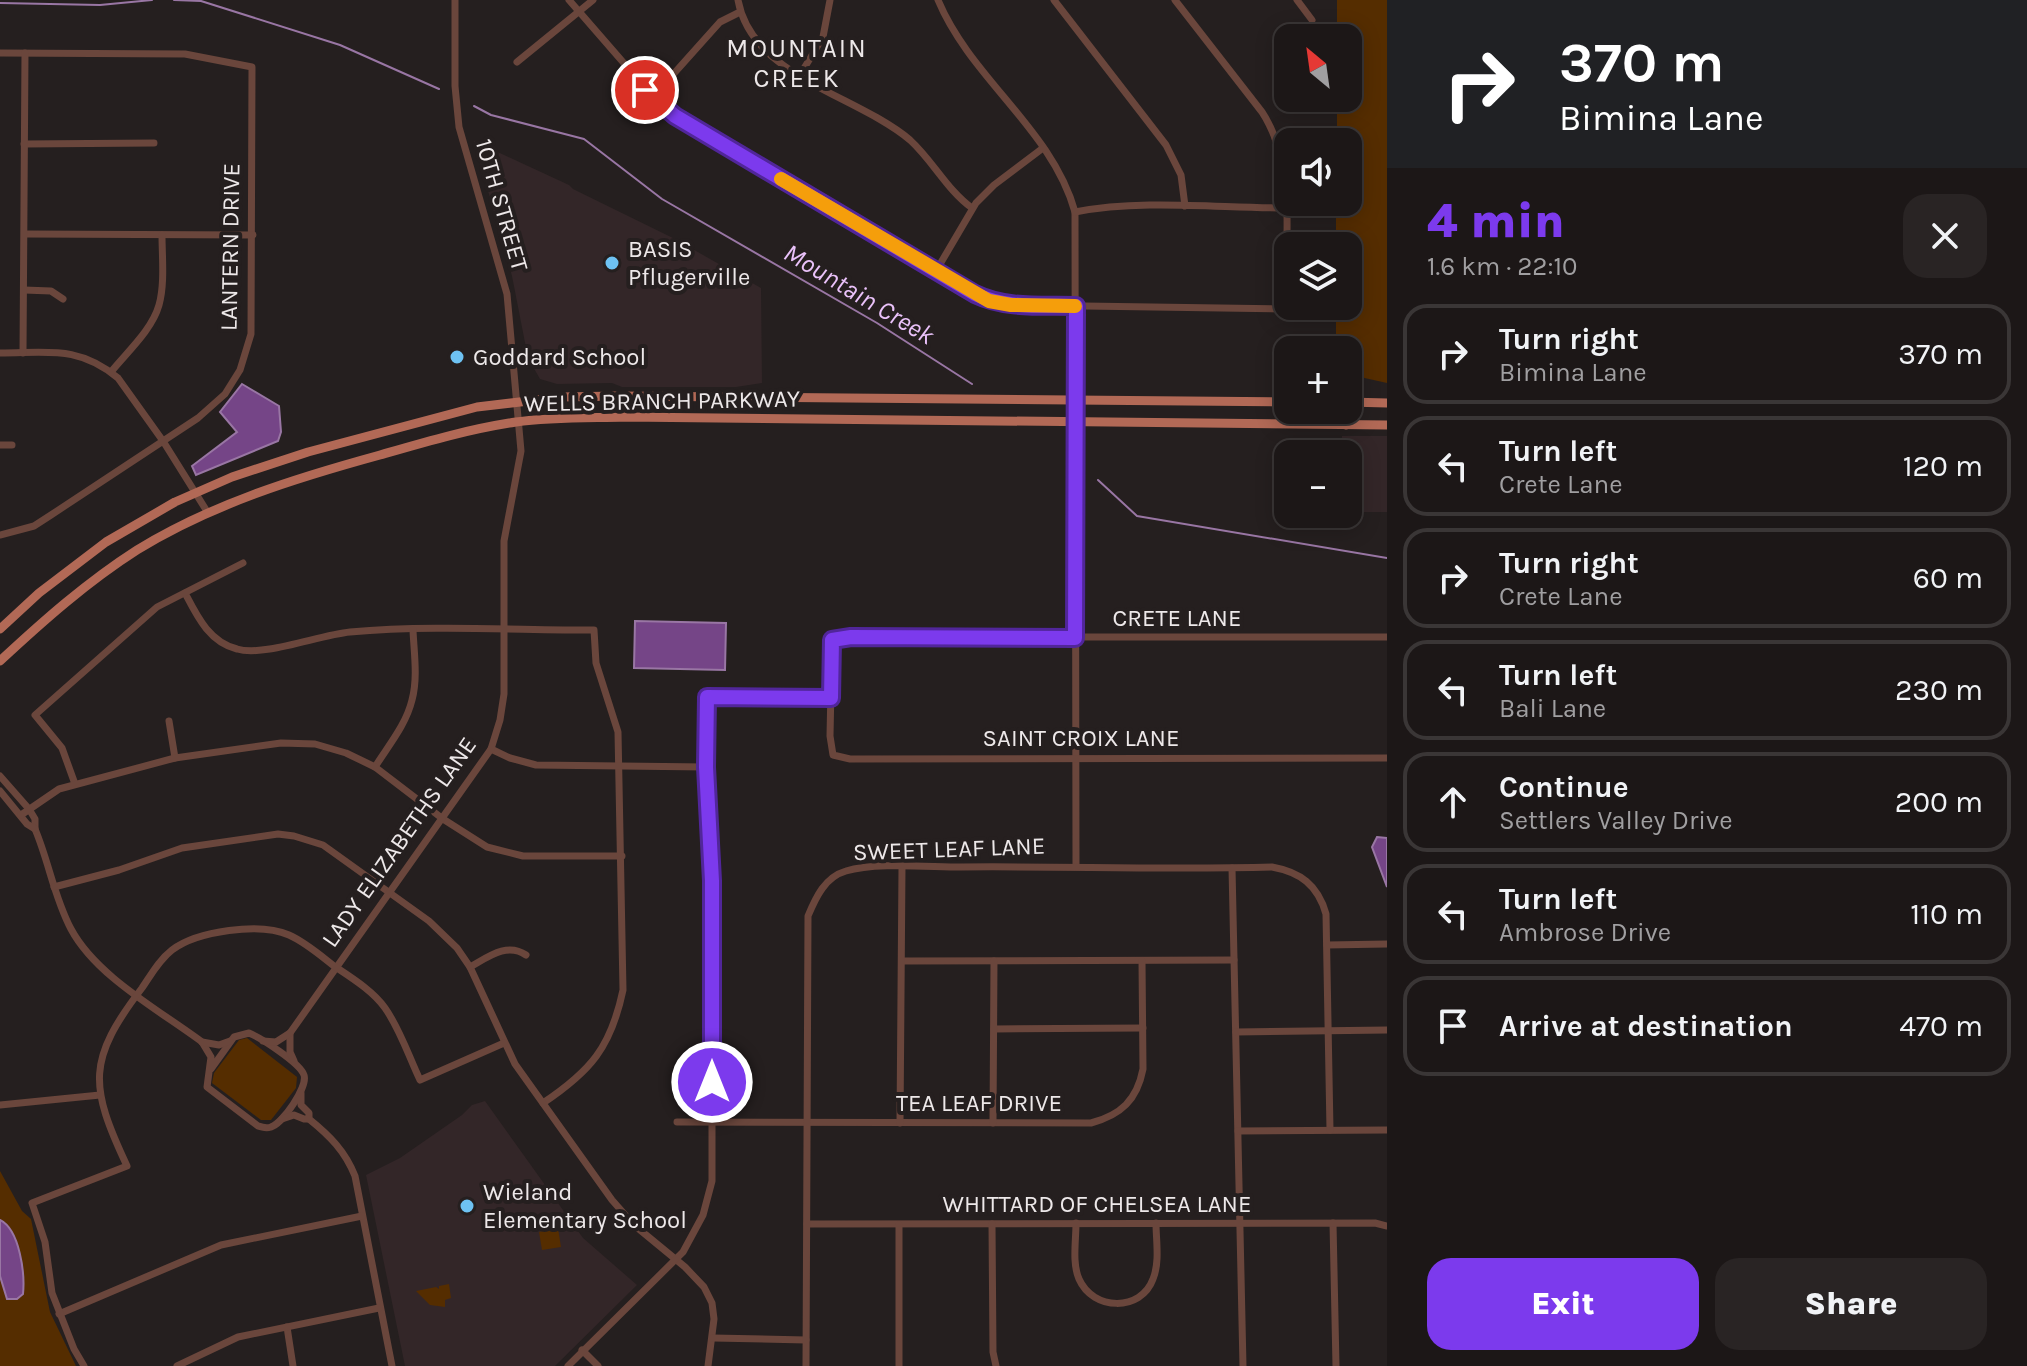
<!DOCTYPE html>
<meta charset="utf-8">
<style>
:root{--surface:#1c1717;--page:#292424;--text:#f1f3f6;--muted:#a09fa1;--line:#3a3636;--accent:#7c3aed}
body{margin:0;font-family:Karla,sans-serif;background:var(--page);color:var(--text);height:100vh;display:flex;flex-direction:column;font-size:30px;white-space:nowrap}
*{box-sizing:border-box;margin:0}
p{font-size:26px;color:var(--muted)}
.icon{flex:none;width:44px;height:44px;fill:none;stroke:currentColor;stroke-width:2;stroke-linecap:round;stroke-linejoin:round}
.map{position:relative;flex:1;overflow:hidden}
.drawer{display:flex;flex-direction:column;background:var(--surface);width:640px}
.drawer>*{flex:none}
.guide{background:#202124;color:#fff;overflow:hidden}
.needle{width:52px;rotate:331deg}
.controls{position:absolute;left:1274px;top:24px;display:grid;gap:16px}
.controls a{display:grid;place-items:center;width:88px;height:88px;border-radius:16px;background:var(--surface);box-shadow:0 4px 20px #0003,0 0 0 2px var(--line);font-size:40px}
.pin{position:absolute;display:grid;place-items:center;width:68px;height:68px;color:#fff;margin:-34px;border:4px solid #fff;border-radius:50%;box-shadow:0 2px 8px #0007}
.me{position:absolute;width:88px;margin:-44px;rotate:0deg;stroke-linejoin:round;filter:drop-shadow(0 0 6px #0008)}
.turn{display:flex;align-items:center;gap:28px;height:168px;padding:0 40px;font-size:36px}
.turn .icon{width:104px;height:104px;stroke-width:2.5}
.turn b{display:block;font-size:56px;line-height:68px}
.round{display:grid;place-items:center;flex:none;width:84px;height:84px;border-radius:24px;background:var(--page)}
.overview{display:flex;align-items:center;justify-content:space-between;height:136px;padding:0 40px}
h1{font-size:48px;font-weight:800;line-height:60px;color:var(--accent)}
.primary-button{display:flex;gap:16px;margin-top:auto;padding:16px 40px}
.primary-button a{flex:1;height:92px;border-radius:24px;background:var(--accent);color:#fff;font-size:32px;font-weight:800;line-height:92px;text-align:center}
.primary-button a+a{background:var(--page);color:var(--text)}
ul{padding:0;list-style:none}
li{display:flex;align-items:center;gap:24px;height:100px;margin:0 16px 12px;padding:0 24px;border:4px solid var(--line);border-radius:24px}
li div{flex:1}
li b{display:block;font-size:30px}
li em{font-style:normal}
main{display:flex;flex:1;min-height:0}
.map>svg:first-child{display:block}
.built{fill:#332628}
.green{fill:#552d00}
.water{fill:#754587;stroke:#9976a4;stroke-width:2}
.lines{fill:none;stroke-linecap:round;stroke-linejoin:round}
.stream{stroke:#9976a4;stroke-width:2}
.minor{stroke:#6a463c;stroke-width:7}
.major{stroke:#b26956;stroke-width:9}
.route-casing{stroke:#51269a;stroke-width:20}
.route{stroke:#7c3aed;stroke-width:14}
.slow{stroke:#f59e0b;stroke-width:14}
.poi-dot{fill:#6ec2f3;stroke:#251f1f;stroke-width:3}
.labels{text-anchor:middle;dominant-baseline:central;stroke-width:8;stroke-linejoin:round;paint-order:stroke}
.street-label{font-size:24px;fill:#ede8e9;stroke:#251f1f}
.poi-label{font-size:24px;fill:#ede8e9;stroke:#251f1f;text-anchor:start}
.neighbourhood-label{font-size:26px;letter-spacing:2px;fill:#ede8e9;stroke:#251f1f}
.water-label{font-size:26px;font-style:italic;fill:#eac2fa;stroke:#251f1f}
</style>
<main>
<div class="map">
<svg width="1387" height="1366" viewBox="0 0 1387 1366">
<rect width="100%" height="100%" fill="#251f1f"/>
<g class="built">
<polygon points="474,141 569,185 573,189 675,239 761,288 762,383 736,387 622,387 612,383 557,384 540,379 528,358 512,276"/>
<polygon points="1342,436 1387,436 1387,512 1348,512 1348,454 1341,454"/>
<polygon points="485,1101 583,1238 637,1285 555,1366 405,1366 366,1175 400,1158 462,1115 472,1105"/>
</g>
<g class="green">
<polygon points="1337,0 1387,0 1387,383 1351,375 1348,372 1348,350 1336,350 1336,306 1348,306 1348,246 1336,246 1336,202 1348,202 1348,142 1337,142 1337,98 1348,98 1348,38 1337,38"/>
<polygon points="247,1038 297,1077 296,1088 271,1120 261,1120 212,1083 214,1073 239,1040"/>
<polygon points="0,1171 22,1211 31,1219 50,1312 76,1366 0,1366"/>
<polygon points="558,1228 561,1247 542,1250 539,1232"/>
<polygon points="449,1284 451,1298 445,1300 445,1307 430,1305 416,1291 436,1287 439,1289 439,1286"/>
</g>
<g class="water">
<polygon points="242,384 279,406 281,432 278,441 196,475 192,466 237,432 220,412"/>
<polygon points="635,621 726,623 725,670 634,668"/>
<polygon points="1377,837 1387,838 1387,887 1372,847"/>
<path d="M0 1220C20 1230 25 1274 23 1294L17 1299H7L0 1276Z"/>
</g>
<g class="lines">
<g class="stream">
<polyline points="174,0 201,1 340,45 439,89"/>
<polyline points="0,3 100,5 152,0"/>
<polyline points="474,106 491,115 584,139 662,199 877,323 972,384"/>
<polyline points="1098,480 1137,516 1387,558"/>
</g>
<g class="minor">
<path d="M569 0 662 107 989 301 1011 305 1285 309C1285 246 1298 167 1262 112L1175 0"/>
<path d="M738 0C752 77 857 95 910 140 933 161 947 190 972 208"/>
<path d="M938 0C971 79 1052 129 1075 212L1076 866"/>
<polyline points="1054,0 1166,145 1181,175 1185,206"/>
<polyline points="1297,0 1312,20"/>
<polyline points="0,53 185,54 252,67 251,334 240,370 225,394 198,418 51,515 34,526 0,535"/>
<polyline points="517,62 593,0"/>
<polyline points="800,75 823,37 830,0"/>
<polyline points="652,98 720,22 740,12"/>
<polyline points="24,144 154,143"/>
<path d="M1075 212C1143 199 1217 208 1286 208"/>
<polyline points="25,234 253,235"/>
<polyline points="936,271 976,203 994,185 1043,148"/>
<polyline points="24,290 51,291 63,299"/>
<path d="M0 353C48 353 78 345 118 378L163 441 208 513"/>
<polyline points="23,353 25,53"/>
<path d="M111 372C127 352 152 330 159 305 165 283 162 257 162 235"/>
<polyline points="0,445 12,445"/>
<path d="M185 593C197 616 209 642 237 649 264 657 319 635 350 632 431 625 513 630 594 630L596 663 618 732 623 990C611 1047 591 1071 543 1103"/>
<polyline points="1387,637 851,637 832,640 830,736 833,755 850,759 1387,758"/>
<polyline points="169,721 175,758"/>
<polyline points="491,749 510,758 536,765 706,767"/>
<path d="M375 767C388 746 406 725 412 700 418 678 414 653 413 630"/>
<path d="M0 776 29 809 35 819V829C49 862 54 897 71 929 96 976 159 1010 202 1042L211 1057 207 1087 258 1126C264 1127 265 1129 271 1127 282 1124 308 1087 304 1075 300 1063 261 1038 249 1033L234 1037 211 1069"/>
<polyline points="75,784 62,748 35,715 157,607 243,563"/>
<polyline points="0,791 27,824 35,829"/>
<polyline points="21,815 59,789 175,758 281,743 315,744 346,753 375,767 443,819 487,847 523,856 622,856"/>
<polyline points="1232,868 1243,1366"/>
<polyline points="54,887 119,870 182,848 278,834 294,836 323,845 429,921 457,948 470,967 515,1064 612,1200 634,1225 685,1267 704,1287 712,1303 714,1319 708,1366"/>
<polyline points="1327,945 1387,944"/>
<polyline points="902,961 1234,960"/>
<path d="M470 967C488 957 507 942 526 955"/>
<polyline points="994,1029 1143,1028"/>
<polyline points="1236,1032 1387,1030"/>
<polyline points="290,1033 290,1052 294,1061"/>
<polyline points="263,1041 276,1042 290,1033 491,749 500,720 504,694 504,541 521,451 507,294 459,127 455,86 455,0"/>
<polyline points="202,1042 219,1045 230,1041"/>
<path d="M301 1093V1105L309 1113V1119C330 1136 345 1151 355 1176L392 1366"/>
<polyline points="0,1105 100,1095"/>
<polyline points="282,1119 294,1115 304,1119 309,1119"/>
<path d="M677 1122 1091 1123C1121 1115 1137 1100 1143 1069L1142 961"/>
<polyline points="900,1123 902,867"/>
<polyline points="993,1123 994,961"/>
<polyline points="1238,1131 1387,1130"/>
<path d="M1076 1223C1076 1241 1072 1263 1079 1279 1093 1311 1141 1312 1153 1279 1160 1262 1156 1240 1156 1223"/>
<polyline points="1333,1223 1336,1366"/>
<polyline points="807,1224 1375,1223 1387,1226"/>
<polyline points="992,1224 993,1352 996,1366"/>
<polyline points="899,1225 899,1366"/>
<polyline points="59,1314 221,1245 362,1216"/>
<polyline points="287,1327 293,1366"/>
<polyline points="713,1338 806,1340"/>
<polyline points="582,1350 598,1366"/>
<path d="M84 1366 74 1349 52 1293 45 1242 32 1203 127 1166C89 1085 87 1060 142 988 151 975 159 960 172 950 197 931 260 922 289 935 305 942 320 955 334 966 352 978 373 991 385 1008 400 1029 409 1057 420 1080L504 1043"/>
<polyline points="177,1366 238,1337 379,1308"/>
<polyline points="568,1366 683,1252 703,1215 712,1181 712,881 706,767 707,697 831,698"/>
<path d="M806 1366 808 916C816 897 825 877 846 871 875 862 929 867 961 867 1065 866 1168 870 1272 867 1300 872 1318 885 1326 914L1330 1130"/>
</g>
<g class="major">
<polyline points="1348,402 1387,403"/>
<polyline points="1346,425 1347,410"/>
<polyline points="0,629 39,593 106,542 175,502 232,477 308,452 477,407 562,397 617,396 1288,402"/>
<path d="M0 661C43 621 87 582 137 550 212 504 296 478 380 455 425 442 469 429 516 422 552 417 589 418 625 417L1387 425"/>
</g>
</g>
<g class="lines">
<g class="route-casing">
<path id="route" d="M645 90 675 116 975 294C1006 309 1042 305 1076 306L1075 638 851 637 832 640 831 698 707 697 706 767 712 881V1082"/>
</g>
<use href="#route" class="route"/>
<polyline class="slow" points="781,179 989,301 1011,305 1075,306"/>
</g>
<g class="poi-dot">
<circle cx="612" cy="263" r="8"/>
<circle cx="457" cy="357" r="8"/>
<circle cx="467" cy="1206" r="8"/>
</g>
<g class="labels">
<g class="street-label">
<text transform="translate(502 205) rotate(74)">10TH STREET</text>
<text transform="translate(230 247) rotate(-89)">LANTERN DRIVE</text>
<text transform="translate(662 401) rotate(-1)">WELLS BRANCH PARKWAY</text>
<text x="1177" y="618">CRETE LANE</text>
<text x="1081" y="738">SAINT CROIX LANE</text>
<text transform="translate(399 842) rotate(-55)">LADY ELIZABETHS LANE</text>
<text transform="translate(949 849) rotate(-2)">SWEET LEAF LANE</text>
<text x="979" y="1103">TEA LEAF DRIVE</text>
<text x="1097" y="1204">WHITTARD OF CHELSEA LANE</text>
</g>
<g class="poi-label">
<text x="628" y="249">BASIS<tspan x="628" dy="28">Pflugerville</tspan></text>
<text x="473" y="357">Goddard School</text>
<text x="483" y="1192">Wieland<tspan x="483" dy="28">Elementary School</tspan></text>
</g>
<g class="neighbourhood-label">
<text x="797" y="48">MOUNTAIN<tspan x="797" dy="30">CREEK</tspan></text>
</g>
<g class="water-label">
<text transform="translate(859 294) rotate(31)">Mountain Creek</text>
</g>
</g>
</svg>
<div class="controls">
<a><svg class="needle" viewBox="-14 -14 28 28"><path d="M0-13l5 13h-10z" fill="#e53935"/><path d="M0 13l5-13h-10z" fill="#a09fa1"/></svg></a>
<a><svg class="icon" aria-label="sound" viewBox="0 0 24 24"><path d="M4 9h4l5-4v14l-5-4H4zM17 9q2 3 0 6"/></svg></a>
<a><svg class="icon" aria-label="layers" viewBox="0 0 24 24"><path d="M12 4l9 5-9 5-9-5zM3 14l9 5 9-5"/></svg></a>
<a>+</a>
<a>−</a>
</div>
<div class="pin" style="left:645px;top:90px;background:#d93025"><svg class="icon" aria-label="arrive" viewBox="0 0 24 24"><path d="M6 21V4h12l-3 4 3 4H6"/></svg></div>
<svg class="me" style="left:712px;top:1082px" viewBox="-20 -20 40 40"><circle r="17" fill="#7c3aed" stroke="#fff" stroke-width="3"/><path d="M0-11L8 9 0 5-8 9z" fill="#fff"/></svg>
</div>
<section class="drawer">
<div class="guide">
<div class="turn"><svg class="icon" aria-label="right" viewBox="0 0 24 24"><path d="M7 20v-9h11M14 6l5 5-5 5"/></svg><div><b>370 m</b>Bimina Lane</div></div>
</div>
<div class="overview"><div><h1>4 min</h1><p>1.6 km · 22:10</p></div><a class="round"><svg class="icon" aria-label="close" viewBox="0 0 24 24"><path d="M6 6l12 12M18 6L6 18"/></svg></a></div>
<ul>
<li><svg class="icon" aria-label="right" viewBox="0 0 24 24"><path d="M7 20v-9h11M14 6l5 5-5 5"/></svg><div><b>Turn right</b><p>Bimina Lane</p></div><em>370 m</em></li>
<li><svg class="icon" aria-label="left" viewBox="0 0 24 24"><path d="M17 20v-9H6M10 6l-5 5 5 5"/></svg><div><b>Turn left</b><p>Crete Lane</p></div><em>120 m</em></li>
<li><svg class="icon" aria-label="right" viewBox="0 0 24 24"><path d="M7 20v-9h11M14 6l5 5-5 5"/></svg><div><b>Turn right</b><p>Crete Lane</p></div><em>60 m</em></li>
<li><svg class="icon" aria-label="left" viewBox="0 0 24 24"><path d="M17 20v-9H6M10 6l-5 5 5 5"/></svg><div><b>Turn left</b><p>Bali Lane</p></div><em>230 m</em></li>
<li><svg class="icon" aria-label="ahead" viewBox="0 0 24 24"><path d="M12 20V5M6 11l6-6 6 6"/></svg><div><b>Continue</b><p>Settlers Valley Drive</p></div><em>200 m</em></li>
<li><svg class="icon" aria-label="left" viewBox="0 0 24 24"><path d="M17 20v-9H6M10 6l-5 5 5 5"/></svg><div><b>Turn left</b><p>Ambrose Drive</p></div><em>110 m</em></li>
<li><svg class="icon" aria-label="arrive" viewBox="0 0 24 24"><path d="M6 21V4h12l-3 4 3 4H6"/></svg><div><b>Arrive at destination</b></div><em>470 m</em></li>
</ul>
<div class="primary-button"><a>Exit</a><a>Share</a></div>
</section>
</main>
